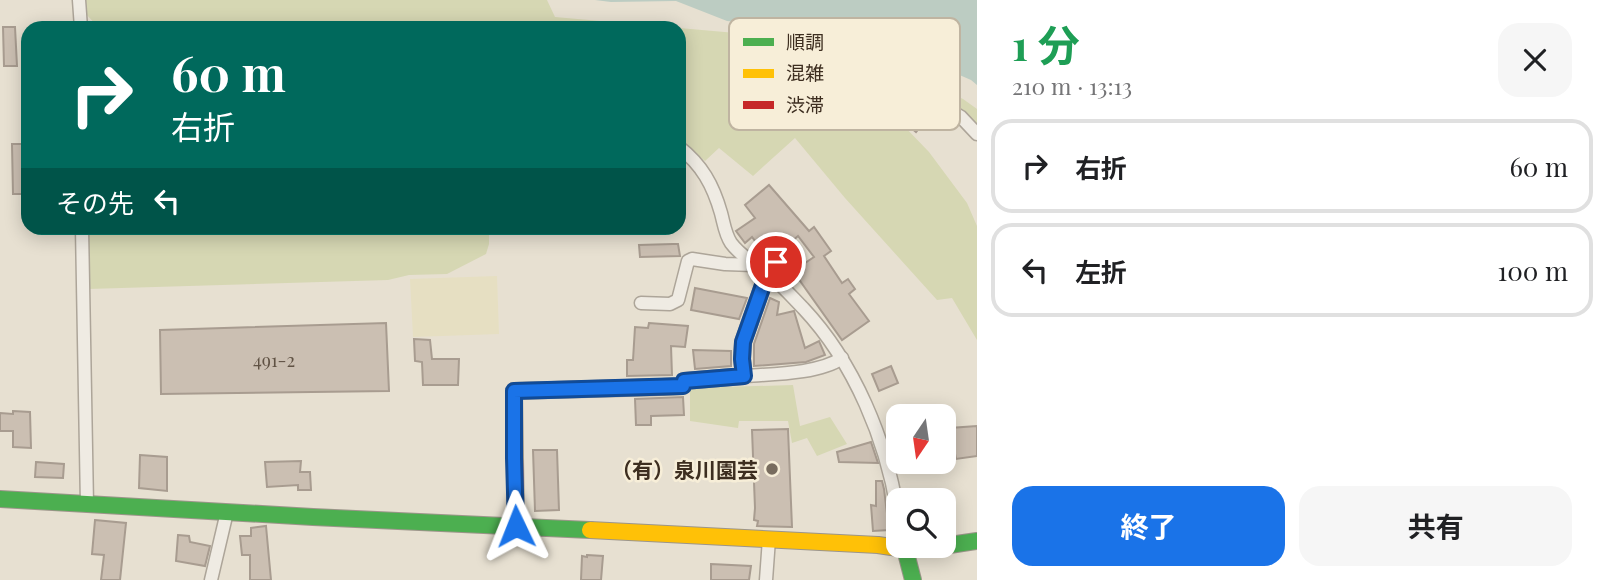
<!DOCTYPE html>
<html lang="ja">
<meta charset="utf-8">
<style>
:root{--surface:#fff;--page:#f6f6f6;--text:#202124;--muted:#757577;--line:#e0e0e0;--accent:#1a73e8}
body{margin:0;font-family:"Playfair Display","Noto Sans JP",serif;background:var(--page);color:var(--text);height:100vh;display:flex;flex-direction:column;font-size:26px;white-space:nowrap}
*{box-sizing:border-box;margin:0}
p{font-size:23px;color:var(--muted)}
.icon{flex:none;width:38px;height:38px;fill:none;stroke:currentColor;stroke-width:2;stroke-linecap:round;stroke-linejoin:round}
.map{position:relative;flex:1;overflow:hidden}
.sheet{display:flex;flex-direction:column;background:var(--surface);width:630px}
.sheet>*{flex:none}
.banner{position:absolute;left:21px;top:21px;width:665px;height:214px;border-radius:21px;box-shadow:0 4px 18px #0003;background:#00695c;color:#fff;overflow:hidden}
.needle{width:46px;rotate:193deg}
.fabs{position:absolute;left:886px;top:404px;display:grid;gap:14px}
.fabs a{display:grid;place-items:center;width:70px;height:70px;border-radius:14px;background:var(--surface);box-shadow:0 4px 18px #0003;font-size:35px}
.pin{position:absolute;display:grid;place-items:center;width:60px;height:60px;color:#fff;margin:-30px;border:4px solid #fff;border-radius:50%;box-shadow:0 2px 7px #0007}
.me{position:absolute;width:77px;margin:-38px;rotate:358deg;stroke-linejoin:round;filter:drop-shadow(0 0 5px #0008)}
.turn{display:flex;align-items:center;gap:24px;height:147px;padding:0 35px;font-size:32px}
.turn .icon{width:91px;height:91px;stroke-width:2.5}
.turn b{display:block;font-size:49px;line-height:60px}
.then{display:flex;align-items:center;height:66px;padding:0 35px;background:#0003;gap:14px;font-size:26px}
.round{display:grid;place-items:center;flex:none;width:74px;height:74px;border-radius:21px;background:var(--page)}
.head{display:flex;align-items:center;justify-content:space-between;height:119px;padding:0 35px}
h1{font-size:42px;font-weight:700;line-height:52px;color:#1e9e55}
.button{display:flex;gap:14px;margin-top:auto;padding:14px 35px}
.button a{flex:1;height:80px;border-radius:21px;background:var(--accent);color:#fff;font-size:28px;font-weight:700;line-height:80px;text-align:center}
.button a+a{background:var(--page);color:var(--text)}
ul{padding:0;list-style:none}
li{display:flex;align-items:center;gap:21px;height:94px;margin:0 14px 10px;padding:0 21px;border:4px solid var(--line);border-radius:21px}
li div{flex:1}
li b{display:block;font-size:26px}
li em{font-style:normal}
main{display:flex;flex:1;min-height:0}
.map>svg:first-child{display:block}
.farmland{fill:#e6dfc2}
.green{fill:#d6d7b3}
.water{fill:#bcccc2}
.building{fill:#cbbfb2;stroke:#a89c90;stroke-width:2}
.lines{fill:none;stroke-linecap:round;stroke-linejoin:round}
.street-casing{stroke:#ada599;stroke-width:15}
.fast-casing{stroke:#9c958a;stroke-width:18}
.slow-casing{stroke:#9c958a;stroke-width:18}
.jam-casing{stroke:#9c958a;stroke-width:18}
.street{stroke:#efebe3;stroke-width:12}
.fast{stroke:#4caf50;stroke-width:16}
.slow{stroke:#ffc107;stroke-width:16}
.jam{stroke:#c62828;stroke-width:16}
.route-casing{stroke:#114b97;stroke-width:18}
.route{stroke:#1a73e8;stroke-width:12}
.poi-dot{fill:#786c5e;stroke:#f7eed8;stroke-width:2.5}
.labels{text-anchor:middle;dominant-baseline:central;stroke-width:5;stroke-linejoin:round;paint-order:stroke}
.number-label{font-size:18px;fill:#605244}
.poi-label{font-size:21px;font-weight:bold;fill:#3d2e20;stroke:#f7eed8;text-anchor:end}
.key{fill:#f7eed8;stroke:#bfb4a1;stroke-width:2}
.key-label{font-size:19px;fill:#3d2e20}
</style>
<main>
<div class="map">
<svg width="977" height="580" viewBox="0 0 977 580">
<rect width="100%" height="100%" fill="#e7e0d1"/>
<polygon class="farmland" points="497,276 499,334 413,337 410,279"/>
<g class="green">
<polygon points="86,0 547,0 555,17 827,41 859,48 855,60 838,82 902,124 929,152 967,203 977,226 977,340 952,298 937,300 845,198 795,138 753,176 719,148 705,161 679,139 679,28 99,28 86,14"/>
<polygon points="950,93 963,99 977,109 977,127 944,102"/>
<polygon points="87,228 489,228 489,244 486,254 447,274 409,275 388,280 88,289"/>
<polygon points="793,385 800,426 830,417 847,444 817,456 807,438 792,443 788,421 739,421 738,428 690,421 690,388"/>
</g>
<polygon class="water" points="595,0 977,0 977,85 971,80 932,63 882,45 826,32 727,21 676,1 611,2"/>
<g class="building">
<polygon points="3,27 15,27 17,66 4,66"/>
<polygon points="904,103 925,121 916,132 895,114"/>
<polygon points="12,144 28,144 28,194 13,194"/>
<polygon points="769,185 809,231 814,227 831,251 824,256 842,283 848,279 855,289 849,294 869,321 842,340 793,271 814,257 798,236 789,244 786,241 766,256 752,237 745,243 736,231 755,218 745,205"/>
<polygon points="673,244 678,244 680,256 640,257 639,245"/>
<polygon points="695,288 747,298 739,319 691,310"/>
<polygon points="770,298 779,302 777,315 794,311 805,348 819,341 825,355 806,362 754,366 754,344"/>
<polygon points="386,323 389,391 161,394 160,330"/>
<polygon points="649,323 688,326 685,347 671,346 672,375 627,376 627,360 633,360 635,327 648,328"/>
<polygon points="414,339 430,340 432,359 459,359 458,385 423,385 422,362 415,361"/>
<polygon points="693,350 731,351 731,366 695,369"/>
<polygon points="891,366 898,383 879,391 872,374"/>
<polygon points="683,397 684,415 651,416 651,425 636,425 635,399"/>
<polygon points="13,411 30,412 31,448 13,447 13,431 0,431 0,413 13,414"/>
<polygon points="977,426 977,456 956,459 950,428"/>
<polygon points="788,429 792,527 757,526 758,521 754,520 755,508 752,430"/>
<polygon points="871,442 878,463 839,462 837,452"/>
<polygon points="533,450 557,450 559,510 535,511"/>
<polygon points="140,455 167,457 167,491 139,488"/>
<polygon points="301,461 300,472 310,472 311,490 298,490 298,485 267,487 265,462"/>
<polygon points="36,462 64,464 63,478 35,477"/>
<polygon points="876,481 882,481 884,489 889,530 873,531 871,505 876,506"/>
<polygon points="95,520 126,523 120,580 101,580 104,555 92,554"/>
<polygon points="266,526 271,580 250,580 250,555 242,555 240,536 251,536 251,528"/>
<polygon points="178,535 189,536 190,542 210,546 205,566 176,561"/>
<polygon points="587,555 603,556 601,580 581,580 582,556 587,557"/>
<polygon points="711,564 751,566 749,580 711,580"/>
</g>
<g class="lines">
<g class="street-casing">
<g id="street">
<polyline points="79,0 81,28"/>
<polyline points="944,107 961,117 977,134"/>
<path d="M679 147C702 165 713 185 721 213 724 224 725 234 731 243 742 258 759 266 772 278 783 286 793 298 803 308 854 362 887 441 898 515"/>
<polyline points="82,228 87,505"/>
<polyline points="641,303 670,304 678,300 688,261 692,259 725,264 754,265"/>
<path d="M744 376C771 374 819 374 842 358"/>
<polyline points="211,580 227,512"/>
<polyline points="766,580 769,539"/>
</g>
</g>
<g class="fast-casing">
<g id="fast">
<polyline points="0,499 313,517 590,530"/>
<polyline points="943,546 977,541"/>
<polyline points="905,549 913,580"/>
</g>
</g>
<g class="slow-casing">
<g id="slow">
<polyline points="662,387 683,386 684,381 744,376 742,359 743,342 767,274 777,262"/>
<polyline points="590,530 878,545 905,549 942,546"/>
</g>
</g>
<g class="jam-casing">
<polyline id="jam" points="516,526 514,391 662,387"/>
</g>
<use href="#street" class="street"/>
<use href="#fast" class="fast"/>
<use href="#slow" class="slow"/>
<use href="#jam" class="jam"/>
</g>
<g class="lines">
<g class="route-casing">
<polyline id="route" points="516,526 514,458 514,391 683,386 684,381 744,376 742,359 743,342 767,274 776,262"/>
</g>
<use href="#route" class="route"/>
</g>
<circle class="poi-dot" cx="772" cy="469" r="7"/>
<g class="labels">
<g class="number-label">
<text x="274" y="360">491-2</text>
</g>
<g class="poi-label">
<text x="758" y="469">（有）泉川園芸</text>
</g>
</g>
<rect x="729" y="18" width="231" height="112" rx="10" class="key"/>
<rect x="743" y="38" width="31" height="8" fill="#4caf50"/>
<rect x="743" y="69" width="31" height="9" fill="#ffc107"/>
<rect x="743" y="101" width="31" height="8" fill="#c62828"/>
<g class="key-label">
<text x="786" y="49">順調</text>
<text x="786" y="80">混雑</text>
<text x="786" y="112">渋滞</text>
</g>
</svg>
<div class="fabs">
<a><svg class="needle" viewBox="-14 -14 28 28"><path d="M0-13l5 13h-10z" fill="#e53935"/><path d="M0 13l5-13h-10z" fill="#757577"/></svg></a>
<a><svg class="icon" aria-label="search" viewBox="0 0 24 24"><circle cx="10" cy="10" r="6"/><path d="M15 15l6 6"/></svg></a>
</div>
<div class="pin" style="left:776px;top:262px;background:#d93025"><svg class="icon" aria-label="arrive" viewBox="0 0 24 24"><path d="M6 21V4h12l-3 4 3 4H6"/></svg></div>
<svg class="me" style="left:516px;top:526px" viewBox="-20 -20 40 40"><path d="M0-17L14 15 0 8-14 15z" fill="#1a73e8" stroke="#fff" stroke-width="4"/></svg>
<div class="banner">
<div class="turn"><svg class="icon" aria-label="right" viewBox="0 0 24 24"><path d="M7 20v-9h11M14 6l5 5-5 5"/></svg><div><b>60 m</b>右折</div></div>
<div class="then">その先<svg class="icon" aria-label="left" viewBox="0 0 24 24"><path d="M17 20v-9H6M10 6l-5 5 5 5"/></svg></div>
</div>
</div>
<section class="sheet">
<div class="head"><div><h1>1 分</h1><p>210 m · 13:13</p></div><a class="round"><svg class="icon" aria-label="close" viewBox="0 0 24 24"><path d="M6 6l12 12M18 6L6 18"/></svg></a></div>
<ul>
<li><svg class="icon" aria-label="right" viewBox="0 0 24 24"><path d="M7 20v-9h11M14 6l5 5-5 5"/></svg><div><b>右折</b></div><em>60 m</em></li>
<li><svg class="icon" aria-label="left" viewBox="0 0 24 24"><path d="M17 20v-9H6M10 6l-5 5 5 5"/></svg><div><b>左折</b></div><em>100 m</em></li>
</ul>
<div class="button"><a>終了</a><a>共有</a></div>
</section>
</main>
